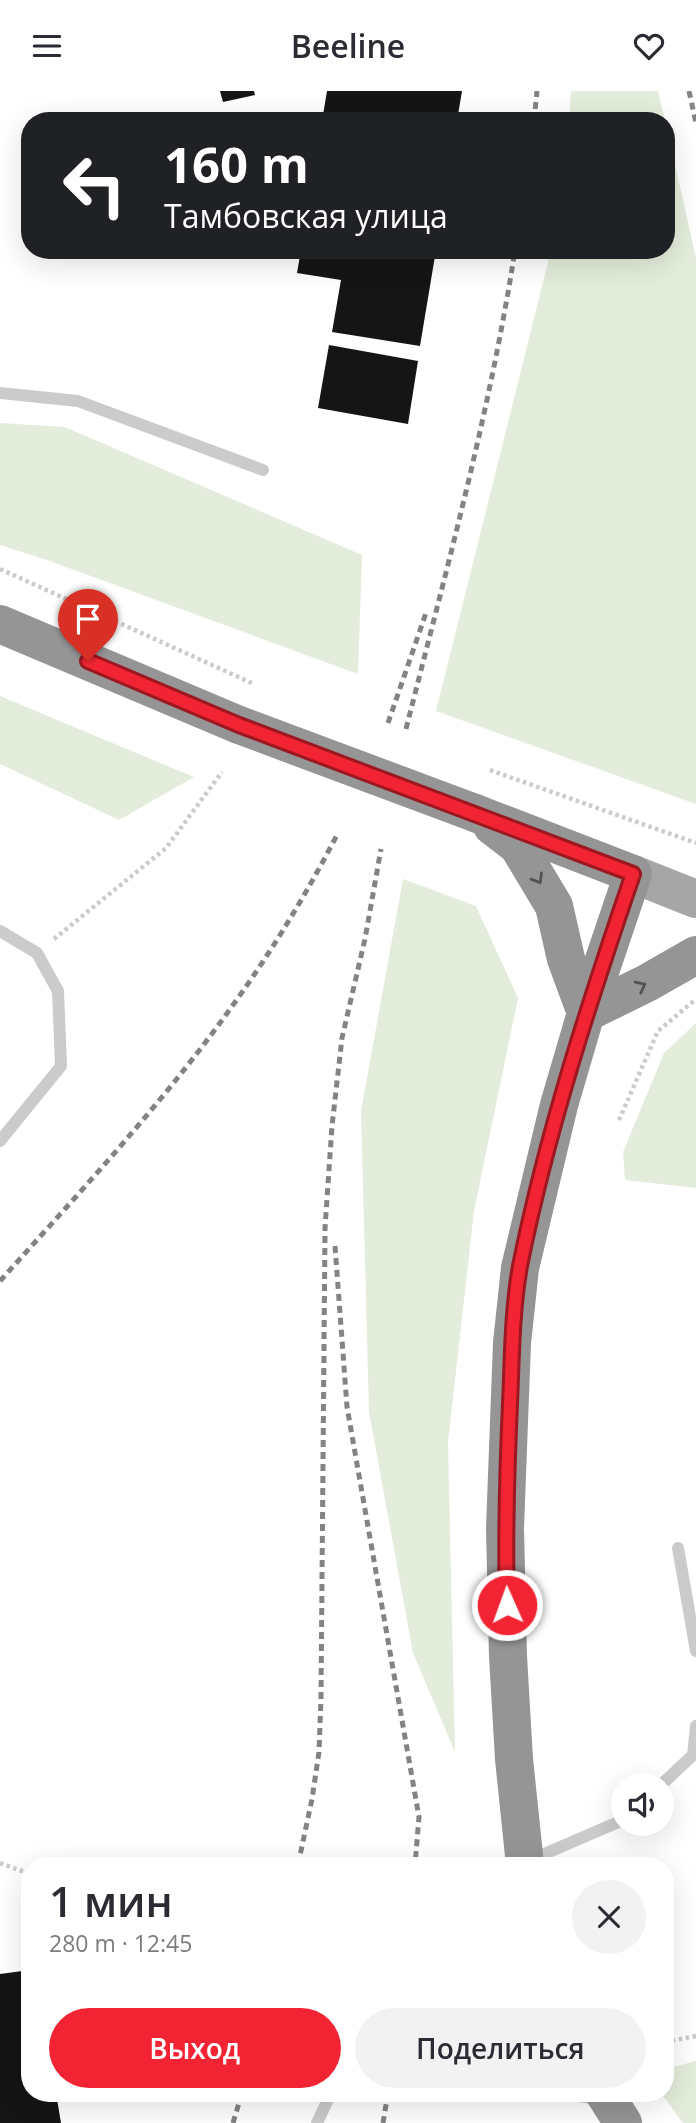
<!DOCTYPE html>
<html lang="ru">
<meta charset="utf-8">
<style>
:root{--surface:#fff;--page:#f2f2f3;--text:#2b2b33;--muted:#7c7c81;--accent:#f22433}
body{margin:0;font-family:"Open Sans",sans-serif;background:var(--page);color:var(--text);height:100vh;display:flex;flex-direction:column;font-size:26px;white-space:nowrap}
*{box-sizing:border-box;margin:0}
p{font-size:23px;color:var(--muted)}
.icon{flex:none;width:38px;height:38px;fill:none;stroke:currentColor;stroke-width:2;stroke-linecap:round;stroke-linejoin:round}
.map{position:relative;flex:1;overflow:hidden}
.panel{position:absolute;left:21px;top:1766px;width:653px;height:245px;display:flex;flex-direction:column;background:var(--surface);border-radius:28px;box-shadow:0 7px 28px #0002}
.panel>*{flex:none}
.top-card{position:absolute;left:21px;top:21px;width:654px;height:147px;border-radius:28px;box-shadow:0 7px 28px #0002;background:#202124;color:#fff;overflow:hidden}
.buttons{position:absolute;left:611px;top:1682px;display:grid;gap:14px}
.buttons a{display:grid;place-items:center;width:63px;height:63px;border-radius:50%;background:var(--surface);box-shadow:0 7px 28px #0002;font-size:35px}
.pin{position:absolute;display:grid;place-items:center;width:60px;height:60px;color:#fff;margin:-72px -30px;border-radius:50% 50% 50% 0;rotate:-45deg;box-shadow:0 0 7px #0007}
.pin .icon{rotate:45deg}
.me{position:absolute;width:77px;margin:-38px;rotate:358deg;stroke-linejoin:round;filter:drop-shadow(0 0 5px #0008)}
.turn{display:flex;align-items:center;gap:24px;height:147px;padding:0 28px;font-size:32px}
.turn .icon{width:91px;height:91px;stroke-width:2.5}
.turn b{display:block;font-size:49px;line-height:60px}
.round{display:grid;place-items:center;flex:none;width:74px;height:74px;border-radius:37px;background:var(--page)}
.headline{display:flex;align-items:center;justify-content:space-between;height:119px;padding:0 28px}
h1{font-size:42px;font-weight:600;line-height:52px}
.cta{display:flex;gap:14px;margin-top:auto;padding:14px 28px}
.cta a{flex:1;height:80px;border-radius:42px;background:var(--accent);color:#fff;font-size:28px;font-weight:600;line-height:80px;text-align:center}
.cta a+a{background:var(--page);color:var(--text)}
header{display:flex;justify-content:space-between;align-items:center;height:91px;padding:0 28px;background:var(--surface);font-size:32px;font-weight:600}
.map>svg:first-child{display:block}
.green{fill:#e4eddb}
.building{fill:#151515}
.lines{fill:none;stroke-linecap:round;stroke-linejoin:round}
.path{stroke:#cbcbcb;stroke-width:4.5;stroke-dasharray:3.5 3.5;stroke-linecap:butt}
.lane{stroke:#cbcbcb;stroke-width:12}
.primary{stroke:#a6a6a6;stroke-width:38}
.highway{stroke:#959595;stroke-width:38}
.rail{stroke:#838383;stroke-width:5;stroke-dasharray:7 5;stroke-linecap:butt}
.highway-bridge{stroke:#959595;stroke-width:38}
.oneway{stroke:#525252}
.route-casing{stroke:#9d1721;stroke-width:18}
.route{stroke:#f22433;stroke-width:12}
</style>
<header><svg class="icon" aria-label="menu" viewBox="0 0 24 24"><path d="M4 6h16M4 12h16M4 18h16"/></svg>Beeline<svg class="icon" aria-label="heart" viewBox="0 0 24 24"><path d="M12 20l-8-8c-3-5 5-10 8-4 3-6 11-1 8 4z"/></svg></header>
<div class="map">
<svg width="696" height="2032" viewBox="0 0 696 2032">
<rect width="100%" height="100%" fill="#fff"/>
<g class="green">
<polygon points="571,0 658,0 665,30 569,30"/>
<polygon points="667,38 696,167 696,713 436,620 551,159 667,159"/>
<polygon points="0,332 65,336 362,464 358,583 47,469 0,454"/>
<polygon points="0,605 194,686 119,729 0,673"/>
<polygon points="403,788 476,815 518,907 474,1120 448,1352 455,1661 413,1562 369,1321 361,1020"/>
<polygon points="696,932 696,1097 625,1089 623,1061 664,962"/>
<polygon points="696,1970 696,2032 683,2032 661,2002 665,2002 665,1978"/>
</g>
<g class="building">
<polygon points="220,0 254,0 255,4 223,11"/>
<polygon points="327,0 462,0 457,30 322,30"/>
<polygon points="301,159 436,159 420,255 332,241 341,189 297,182"/>
<polygon points="329,254 418,270 408,333 318,317"/>
<polygon points="30,1879 30,2002 56,2002 61,2032 0,2032 0,1883"/>
</g>
<g class="lines">
<g class="path">
<polyline points="0,478 254,593"/>
<polyline points="490,679 696,752"/>
<polyline points="54,848 166,757 222,681"/>
<polyline points="619,1029 658,940 696,908"/>
<polyline points="0,1772 30,1783"/>
<polyline points="665,1951 696,1945"/>
</g>
<g class="lane">
<polyline points="0,302 78,310 263,379"/>
<polyline points="0,840 37,862 58,900 61,975 0,1050"/>
<polyline points="678,1457 696,1560"/>
<polyline points="661,1694 693,1664 696,1635"/>
<polyline points="528,1770 623,1729"/>
<polyline points="555,2002 600,2008"/>
<polyline points="317,2032 331,2002"/>
</g>
<polyline class="primary" points="633,783 696,808"/>
<g class="highway">
<polyline points="0,533 239,634"/>
<polyline points="475,722 633,783 586,922 559,1014 520,1177 512,1252 505,1437 508,1565 514,1668 525,1774"/>
<polyline points="492,735 518,755 554,815 566,868 586,922"/>
<polyline points="586,922 647,892 696,864"/>
<polyline points="604,2002 623,2032"/>
</g>
<g class="rail">
<polyline points="689,0 696,32"/>
<polyline points="534,30 537,0"/>
<polyline points="388,632 426,522"/>
<path d="M406 638C446 480 490 321 515 159"/>
<polyline points="335,1155 347,1316 419,1726 415,1774"/>
<path d="M0 1190C80 1101 163 1012 233 914 272 860 307 802 338 742"/>
<polyline points="298,1774 312,1708 319,1661 321,1607 325,1137 332,1035 342,947 365,848 381,758"/>
<polyline points="233,2032 242,2002"/>
<polyline points="383,2032 388,2002"/>
</g>
<polyline class="highway-bridge" points="239,634 475,722"/>
</g>
<defs><path id="oneway-chevron" d="M-2-3.5L2.5 0L-2 3.5" fill="none" stroke-width="1.6" stroke-linecap="round" stroke-linejoin="round" transform="scale(1.75)"/></defs>
<g class="oneway">
<use href="#oneway-chevron" transform="translate(538 788) rotate(59)"/>
<use href="#oneway-chevron" transform="translate(641 895) rotate(-27)"/>
</g>
<g class="lines">
<g class="route-casing">
<path id="route" d="M88 570 239 634 633 783C589 912 547 1041 520 1175 512 1220 512 1267 510 1313 507 1380 505 1447 507 1514"/>
</g>
<use href="#route" class="route"/>
</g>
</svg>
<div class="buttons">
<a><svg class="icon" aria-label="sound" viewBox="0 0 24 24"><path d="M4 9h4l5-4v14l-5-4H4zM17 9q2 3 0 6"/></svg></a>
</div>
<div class="pin" style="left:88px;top:570px;background:#d93025"><svg class="icon" aria-label="arrive" viewBox="0 0 24 24"><path d="M6 21V4h12l-3 4 3 4H6"/></svg></div>
<svg class="me" style="left:507px;top:1514px" viewBox="-20 -20 40 40"><circle r="17" fill="#f22433" stroke="#fff" stroke-width="3"/><path d="M0-11L8 9 0 5-8 9z" fill="#fff"/></svg>
<div class="top-card">
<div class="turn"><svg class="icon" aria-label="left" viewBox="0 0 24 24"><path d="M17 20v-9H6M10 6l-5 5 5 5"/></svg><div><b>160 m</b>Тамбовская улица</div></div>
</div>
<section class="panel">
<div class="headline"><div><h1>1 мин</h1><p>280 m · 12:45</p></div><a class="round"><svg class="icon" aria-label="close" viewBox="0 0 24 24"><path d="M6 6l12 12M18 6L6 18"/></svg></a></div>
<div class="cta"><a>Выход</a><a>Поделиться</a></div>
</section>
</div>
